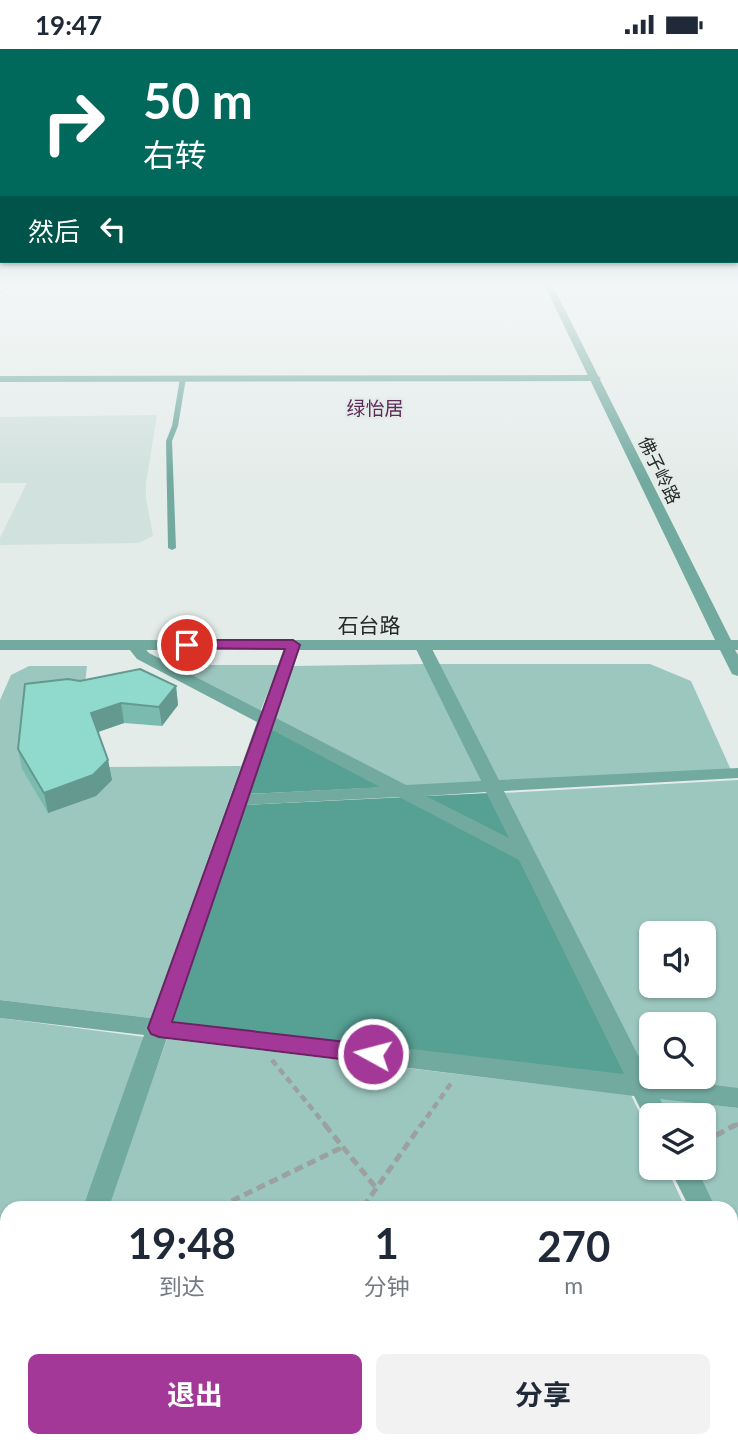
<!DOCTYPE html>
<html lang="zh">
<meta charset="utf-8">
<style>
:root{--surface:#fff;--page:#f2f2f3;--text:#1f2937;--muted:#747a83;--accent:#a33899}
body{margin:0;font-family:Lato,"Noto Sans SC",sans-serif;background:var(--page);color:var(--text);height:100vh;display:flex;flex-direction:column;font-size:26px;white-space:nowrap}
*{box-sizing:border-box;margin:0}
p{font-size:23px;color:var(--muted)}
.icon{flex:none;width:38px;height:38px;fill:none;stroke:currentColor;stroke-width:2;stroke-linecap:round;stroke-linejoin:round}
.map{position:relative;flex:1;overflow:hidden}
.drawer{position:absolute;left:0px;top:1152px;width:738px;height:247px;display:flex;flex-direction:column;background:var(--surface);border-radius:21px 21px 0 0;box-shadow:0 2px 5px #0004}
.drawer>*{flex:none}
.guide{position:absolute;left:0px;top:0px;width:738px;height:214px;box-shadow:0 2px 5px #0004;background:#00695c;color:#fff;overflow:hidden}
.tools{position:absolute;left:639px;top:872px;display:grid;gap:14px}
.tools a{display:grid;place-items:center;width:77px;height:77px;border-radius:10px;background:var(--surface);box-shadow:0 2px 5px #0004;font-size:35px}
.pin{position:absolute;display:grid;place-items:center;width:60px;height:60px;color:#fff;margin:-30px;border:4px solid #fff;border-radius:50%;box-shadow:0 2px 7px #0007}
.me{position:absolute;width:77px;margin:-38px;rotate:277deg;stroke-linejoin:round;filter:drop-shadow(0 0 5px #0008)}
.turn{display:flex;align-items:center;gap:24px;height:147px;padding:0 28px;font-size:32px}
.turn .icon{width:91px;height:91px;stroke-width:2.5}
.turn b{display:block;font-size:49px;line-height:60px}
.then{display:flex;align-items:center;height:66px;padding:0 28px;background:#0003;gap:14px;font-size:26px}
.eta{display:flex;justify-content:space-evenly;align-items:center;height:119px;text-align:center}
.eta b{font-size:42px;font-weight:700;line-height:49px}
.primary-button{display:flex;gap:14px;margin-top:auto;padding:14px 28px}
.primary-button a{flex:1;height:80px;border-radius:10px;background:var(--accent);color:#fff;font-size:28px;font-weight:700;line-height:80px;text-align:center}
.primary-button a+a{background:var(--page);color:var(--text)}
.status{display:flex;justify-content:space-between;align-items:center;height:49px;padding:0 35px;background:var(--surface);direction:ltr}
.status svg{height:19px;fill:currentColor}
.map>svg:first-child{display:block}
.built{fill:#d1e1dd}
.green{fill:#9cc7bf;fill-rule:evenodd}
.water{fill:#56a094}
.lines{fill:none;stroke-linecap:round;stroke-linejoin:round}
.path-far1{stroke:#9aa19f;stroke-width:4.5;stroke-dasharray:7 4.5;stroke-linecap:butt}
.path{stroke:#9aa19f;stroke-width:5;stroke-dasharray:9 5;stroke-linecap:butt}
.service{fill:#72aaa0;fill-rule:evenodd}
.minor{fill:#72aaa0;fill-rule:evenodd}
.tertiary{fill:#72aaa0;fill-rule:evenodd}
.wall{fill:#7bbbaf}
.shaded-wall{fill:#64998f}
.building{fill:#8fdacc;stroke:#64998f;stroke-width:2}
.route{fill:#a33899;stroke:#6a2463;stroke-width:2}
.labels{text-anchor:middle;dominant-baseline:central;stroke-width:5;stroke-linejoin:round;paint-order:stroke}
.far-street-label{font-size:18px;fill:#262929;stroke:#e4ecea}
.far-neighbourhood-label{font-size:19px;fill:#5e2a58;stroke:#e4ecea}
.street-label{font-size:21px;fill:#262929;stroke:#e4ecea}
</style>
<div class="status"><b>19:47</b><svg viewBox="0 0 49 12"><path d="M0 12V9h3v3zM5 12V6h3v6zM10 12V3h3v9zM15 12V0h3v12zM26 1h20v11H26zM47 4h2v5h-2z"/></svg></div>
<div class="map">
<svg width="738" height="1397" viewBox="0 0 738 1397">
<rect width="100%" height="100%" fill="#e4ecea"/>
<polygon class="built" points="157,366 146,434 146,449 153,487 139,494 0,496 0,489 27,434 0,434 0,368"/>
<g class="green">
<polygon points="425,615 482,734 400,738 273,671 293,617"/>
<polygon points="438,615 650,615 691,632 731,721 498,733"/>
<polygon points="170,616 279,616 260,663"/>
<polygon points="29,617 87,617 83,651 107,718 241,717 151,969 0,951 0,651 11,626"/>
<path d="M738 731V1042L646 1031 503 744ZM651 884H704V936H651ZM651 975H704V1027H651Z"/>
<polygon points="0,969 145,988 83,1158 7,1158 7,1259 0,1262"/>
<polygon points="167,990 631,1046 651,1087 651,1118 666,1118 685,1158 107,1158"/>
<polygon points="657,1049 738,1059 738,1212 732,1199 732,1158 711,1158 691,1118 704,1118 704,1066 665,1066"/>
</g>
<g class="water">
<polygon points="270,675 390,738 247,745"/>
<polygon points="489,744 626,1026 173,973 245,756"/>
</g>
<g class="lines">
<g class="path-far1">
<polyline points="272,1011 327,1078"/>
<polyline points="420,1078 452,1033"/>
<polyline points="732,1078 738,1075"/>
</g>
<g class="path">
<polyline points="325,1076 377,1140"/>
<polyline points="704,1093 735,1076"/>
<polyline points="219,1158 343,1098"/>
<polyline points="363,1158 421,1076"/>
</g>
<g class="service">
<polygon points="14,235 19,235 0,244 0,241"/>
<polygon points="183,327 186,329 178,377 172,392 176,499 172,501 168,499 166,392 172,377 180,329"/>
</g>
<g class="minor">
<polygon points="0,327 596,326 601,329 596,332 0,333"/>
<path d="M134 591 139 593 149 604 262 662 285 596 293 591 298 593 301 596 276 669 406 736 481 732 414 596 422 591 430 596 499 731 738 719V729L504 742 649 1028 738 1039V1059L660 1050 668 1066H651V1075L647 1073 634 1047 167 989 109 1158H83L144 986 0 969V951L151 969 257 673 137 610 126 596ZM272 681 380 738 250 745ZM486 743 509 789 426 747ZM399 748 519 811 624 1025 173 972 246 756Z"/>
<polygon points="669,1118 696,1118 715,1158 689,1158"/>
<polygon points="732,1204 738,1206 738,1244 732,1241"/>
<polygon points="732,1339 738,1339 738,1371 732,1370"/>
<rect x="0" y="1351" width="7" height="32"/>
</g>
<polygon class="tertiary" points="544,235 552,235 731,591 738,591 738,601 735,601 738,606 738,627 732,625 720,601 0,601 0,591 715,591"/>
</g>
<polygon class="wall" points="80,632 176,637 178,656 162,677 124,674 98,683 108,711 112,731 96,747 48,764 22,720 18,700"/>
<g class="shaded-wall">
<polygon points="176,637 178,656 162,677 159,658"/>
<polygon points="121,654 124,674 95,684 91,664"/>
<polygon points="108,711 112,731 96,747 48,764 44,744"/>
</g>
<polygon class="building" points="140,620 176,637 159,658 121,654 91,664 108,711 93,726 44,744 18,700 25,635 68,630 80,632"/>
<linearGradient id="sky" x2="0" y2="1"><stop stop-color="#6dacc6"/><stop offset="0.55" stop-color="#f3f6f6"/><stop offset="1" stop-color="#f3f6f6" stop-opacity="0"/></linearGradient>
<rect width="738" height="430" fill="url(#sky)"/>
<polygon class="route" points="187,591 293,591 300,596 172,973 373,996 381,999 384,1005 381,1011 373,1014 159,988 151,985 148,979 285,600 182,599 180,596"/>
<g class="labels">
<g class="far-street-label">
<text transform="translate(660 421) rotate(64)">佛子岭路</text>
</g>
<g class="far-neighbourhood-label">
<text x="375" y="358">绿怡居</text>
</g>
<g class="street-label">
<text x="369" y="575">石台路</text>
</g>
</g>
</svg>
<div class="tools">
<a><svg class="icon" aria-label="sound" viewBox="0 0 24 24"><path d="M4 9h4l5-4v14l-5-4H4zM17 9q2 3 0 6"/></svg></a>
<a><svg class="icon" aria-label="search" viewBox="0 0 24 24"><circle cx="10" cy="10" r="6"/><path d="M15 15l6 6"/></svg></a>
<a><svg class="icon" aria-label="layers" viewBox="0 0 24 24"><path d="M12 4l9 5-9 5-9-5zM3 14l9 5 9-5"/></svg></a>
</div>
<div class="pin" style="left:187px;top:596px;background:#d93025"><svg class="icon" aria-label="arrive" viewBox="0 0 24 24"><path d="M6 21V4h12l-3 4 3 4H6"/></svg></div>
<svg class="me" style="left:373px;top:1005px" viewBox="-20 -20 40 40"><circle r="17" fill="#a33899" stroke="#fff" stroke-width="3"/><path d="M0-11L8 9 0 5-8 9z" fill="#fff"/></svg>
<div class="guide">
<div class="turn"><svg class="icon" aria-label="right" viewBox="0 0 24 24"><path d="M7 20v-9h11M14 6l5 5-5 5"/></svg><div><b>50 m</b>右转</div></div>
<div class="then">然后<svg class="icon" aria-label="left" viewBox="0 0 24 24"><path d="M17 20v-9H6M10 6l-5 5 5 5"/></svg></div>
</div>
<section class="drawer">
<div class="eta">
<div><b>19:48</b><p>到达</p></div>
<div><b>1</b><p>分钟</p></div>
<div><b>270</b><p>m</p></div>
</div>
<div class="primary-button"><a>退出</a><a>分享</a></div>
</section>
</div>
